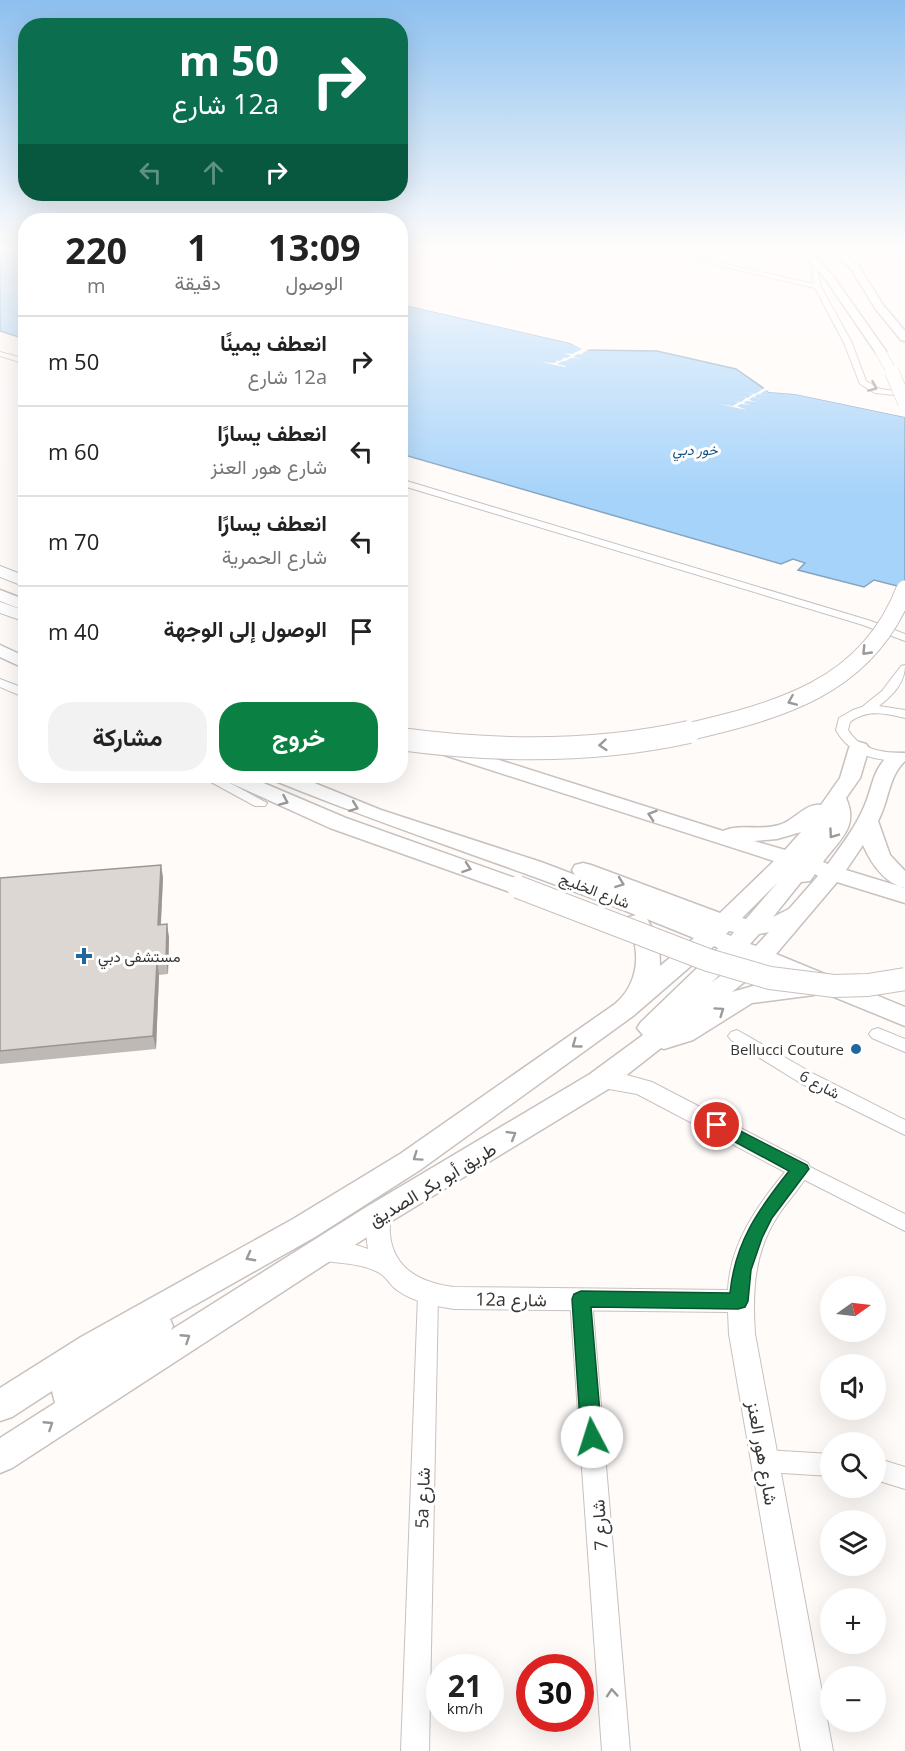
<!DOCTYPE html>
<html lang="ar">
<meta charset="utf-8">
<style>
:root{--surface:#fff;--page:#f2f2f2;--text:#222;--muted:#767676;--line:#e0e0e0;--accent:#0b8043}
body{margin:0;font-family:"Open Sans",Vazirmatn,sans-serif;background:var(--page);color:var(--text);direction:rtl;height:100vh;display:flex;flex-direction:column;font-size:22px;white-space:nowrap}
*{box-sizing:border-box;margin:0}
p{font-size:20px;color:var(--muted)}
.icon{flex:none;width:33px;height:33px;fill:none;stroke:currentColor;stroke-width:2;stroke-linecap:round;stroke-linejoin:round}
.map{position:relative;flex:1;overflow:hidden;direction:ltr}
.panel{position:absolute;left:18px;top:213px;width:390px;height:570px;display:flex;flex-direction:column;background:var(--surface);border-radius:24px;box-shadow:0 6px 24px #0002;direction:rtl}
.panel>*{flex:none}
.guide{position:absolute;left:18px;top:18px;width:390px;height:183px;border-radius:24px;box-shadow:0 6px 24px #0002;direction:rtl;background:#0b6e4f;color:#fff;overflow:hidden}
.needle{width:39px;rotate:76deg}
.buttons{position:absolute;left:820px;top:1276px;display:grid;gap:12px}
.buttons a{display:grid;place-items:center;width:66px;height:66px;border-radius:50%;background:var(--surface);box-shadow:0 6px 24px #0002;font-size:30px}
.speed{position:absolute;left:426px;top:1654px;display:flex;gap:12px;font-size:30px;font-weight:700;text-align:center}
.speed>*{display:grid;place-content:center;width:78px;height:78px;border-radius:50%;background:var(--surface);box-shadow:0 6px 24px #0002;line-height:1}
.speed small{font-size:15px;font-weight:400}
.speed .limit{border:9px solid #d22;background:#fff;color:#111}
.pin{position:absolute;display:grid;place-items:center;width:51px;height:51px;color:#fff;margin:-26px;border:3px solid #fff;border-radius:50%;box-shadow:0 2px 6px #0007}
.me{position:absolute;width:66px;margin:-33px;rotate:355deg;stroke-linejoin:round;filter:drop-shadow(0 0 4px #0008)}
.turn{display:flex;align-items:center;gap:21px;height:126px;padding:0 30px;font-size:27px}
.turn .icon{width:78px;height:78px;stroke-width:2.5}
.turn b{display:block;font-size:42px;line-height:51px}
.lanes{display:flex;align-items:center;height:57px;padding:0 30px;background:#0003;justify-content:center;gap:30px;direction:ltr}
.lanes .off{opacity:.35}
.eta{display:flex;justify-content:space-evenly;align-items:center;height:102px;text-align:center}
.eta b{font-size:36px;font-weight:700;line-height:42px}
.button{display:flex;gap:12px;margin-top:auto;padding:12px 30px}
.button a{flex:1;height:69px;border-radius:24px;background:var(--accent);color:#fff;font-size:24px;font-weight:700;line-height:69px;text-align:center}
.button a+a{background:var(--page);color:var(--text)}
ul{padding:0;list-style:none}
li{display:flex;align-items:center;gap:18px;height:90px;padding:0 30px;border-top:2px solid var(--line)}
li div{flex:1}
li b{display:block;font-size:22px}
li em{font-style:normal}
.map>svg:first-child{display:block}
.water{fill:#a6d3fa;stroke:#85a4be;stroke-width:1.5}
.pier{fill:#fffbf9}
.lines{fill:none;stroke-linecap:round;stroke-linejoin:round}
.minor-casing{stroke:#c8c1be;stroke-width:2}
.tertiary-casing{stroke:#c8c1be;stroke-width:2}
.primary-casing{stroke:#c8c1be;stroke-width:3}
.trunk-casing{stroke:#c8c1be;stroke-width:2}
.minor{fill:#fff;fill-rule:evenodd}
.tertiary{fill:#fff;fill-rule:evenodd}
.primary{fill:#fff;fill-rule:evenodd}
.trunk{fill:#fff;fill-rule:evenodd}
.primary-bridge-far3-casing{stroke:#c8c1be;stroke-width:11;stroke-linecap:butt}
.primary-bridge-far2-casing{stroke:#c8c1be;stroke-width:15;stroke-linecap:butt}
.primary-bridge-far1-casing{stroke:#c8c1be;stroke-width:19;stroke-linecap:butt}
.primary-bridge-casing{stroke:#c8c1be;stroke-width:24;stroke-linecap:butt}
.primary-bridge-far3{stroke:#fff;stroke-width:10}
.primary-bridge-far2{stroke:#fff;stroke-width:14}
.primary-bridge-far1{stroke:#fff;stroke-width:17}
.primary-bridge{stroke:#fff;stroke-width:22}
.wall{fill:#beb9b5}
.shaded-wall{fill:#9b9694}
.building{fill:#ddd7d3;stroke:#9b9694;stroke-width:1.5}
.oneway{stroke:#9b9a99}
.route{fill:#0b8043;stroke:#07532c;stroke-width:1.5}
.poi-dot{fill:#22679c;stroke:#fff;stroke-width:2}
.labels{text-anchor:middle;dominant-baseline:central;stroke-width:6;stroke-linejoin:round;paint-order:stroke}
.far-water-label{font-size:14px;font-style:italic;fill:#14517f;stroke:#fff}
.street-label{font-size:15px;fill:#373533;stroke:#fff}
.poi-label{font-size:15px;fill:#373533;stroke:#fff;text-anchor:start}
.near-street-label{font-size:18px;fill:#373533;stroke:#fff}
</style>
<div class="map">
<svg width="905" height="1751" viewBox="0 0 905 1751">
<rect width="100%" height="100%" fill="#fffbf9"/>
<g class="water">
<polygon points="0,250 25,250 25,339 0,331"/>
<polygon points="401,304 570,343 587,350 657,351 736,369 769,392 795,394 905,417 905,588 874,580 864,587 798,570 805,563 793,559 781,564 401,454"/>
</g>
<g class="pier">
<polygon points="401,302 578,343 586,348 591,348 581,354 590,356 578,354 573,357 582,359 571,358 565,361 574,363 563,361 557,364 566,366 565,367 541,362 554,363 558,361 551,359 560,361 564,358 558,357 566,358 571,356 564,353 572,354 582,349 570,343 401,304"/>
<polygon points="766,387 769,388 767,390 796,392 905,415 905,417 795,394 769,392 766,390 760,394 769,396 758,394 754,397 763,399 752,397 749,400 757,402 747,401 743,403 751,405 741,404 737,406 747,410 719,404 733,406 739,402 728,400 741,402 746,398 735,396 748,398 753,394 742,392 755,394"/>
</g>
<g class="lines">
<g class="minor-casing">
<g id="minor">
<polygon points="651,250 664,250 814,284 811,270 816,263 820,263 817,270 821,287 852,343 866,381 880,389 905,392 905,396 875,393 860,384 844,343 815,288"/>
<polygon points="0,352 26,359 26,364 0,356"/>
<polygon points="400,479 871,621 905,634 905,641 863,625 400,485"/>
<path d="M905 665C905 683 893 695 879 706L905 710V718C886 713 866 709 850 722L848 730C860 750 883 753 905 753V761C877 761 850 756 836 730L839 718 853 710 862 707 882 691 901 666Z"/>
<polygon points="0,679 26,689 26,698 0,687"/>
<polygon points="200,776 217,776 267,803 265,806 255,806"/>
<polygon points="878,1028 905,1039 905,1052 872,1038 869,1034 872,1030"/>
<polygon points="737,1030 814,1074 905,1120 905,1135 802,1084 731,1040 728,1036 731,1032"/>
<polygon points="800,1162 905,1214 905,1231 793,1174 790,1169 793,1164"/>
<polygon points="428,1286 435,1289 438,1295 429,1751 401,1751 418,1295 421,1289"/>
<polygon points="581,1290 588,1293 592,1299 630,1751 602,1751 570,1299 574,1293"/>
<polygon points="765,1450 831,1454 831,1476 765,1472 757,1469 753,1461 757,1453"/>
<polygon points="876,1458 905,1467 905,1489 876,1480"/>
</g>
</g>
<g class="tertiary-casing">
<path id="tertiary" d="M600 1073 623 1074 652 1082 808 1163 811 1169C803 1185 789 1199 779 1214 754 1251 752 1291 755 1334L833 1751H801L729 1334 728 1312 454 1309C435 1306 413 1302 397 1290 391 1286 387 1278 381 1274 361 1261 335 1265 313 1258L310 1251 313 1244C330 1238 352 1243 368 1249 366 1235 364 1220 371 1207L379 1205 387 1207C392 1217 389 1225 390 1235 394 1270 422 1283 454 1287L728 1290C730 1244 757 1206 785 1172L637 1094 592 1086 589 1081 592 1076Z"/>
</g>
<g class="primary-casing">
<g id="primary">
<polygon points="800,250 809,250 833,276 886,351 884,353 876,353 826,280"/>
<polygon points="831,250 841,250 858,265 883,305 905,331 905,341 901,340 875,308 851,269"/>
<polygon points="0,590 26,600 26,611 0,601"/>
<polygon points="0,645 26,657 26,669 0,657"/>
<path d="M859 742 866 744 869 748 860 778 846 798C859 827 840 839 823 862L828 864C841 846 855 828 864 807 874 785 871 771 891 753H905V761C888 777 889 801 878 821L890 855 905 871V888C884 883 871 863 863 845L846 870 905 888V903L837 882 776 954 905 1007V1026L817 990 814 995 752 1003 693 1040 664 1049 661 1048 610 1088 390 1222 12 1468 0 1473V1438L55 1403 52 1391 12 1417 0 1421V1388L81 1337 293 1219 400 1154 615 1004C639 984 643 948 625 922L629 917 636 915C516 868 393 829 273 780L270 776H297L381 810 541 862 670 911 575 875 572 870 575 865 583 863 591 865 720 913 774 861 438 753 435 749 438 745H452L723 831C739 823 761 831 779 825 794 821 805 803 821 805L840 778 849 748 852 744ZM801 832 785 850 754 841 777 839ZM815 874 818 876 789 909 773 917 801 882 810 881ZM778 882 746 919 742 918ZM647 919 694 938 660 966 659 940ZM729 931 734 932 731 936 726 934ZM769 932 756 946 750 944 759 934ZM714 946 718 948 641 1022 637 1028 643 1035 590 1074 368 1206 171 1330 173 1326 170 1319 315 1237 420 1170 633 1016ZM738 957 743 959 711 983ZM763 967 795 981 760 984 732 992Z"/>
<polygon points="221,776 247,776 346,818 526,882 529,887 526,892 518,894 510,892 330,828 224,780"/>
</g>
</g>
<g class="trunk-casing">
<g id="trunk">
<polygon points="0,566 26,576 26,587 0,577"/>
<polygon points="0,602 26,611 26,622 0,613"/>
</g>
</g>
<use href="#minor" class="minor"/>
<use href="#tertiary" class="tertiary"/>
<use href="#primary" class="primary"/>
<use href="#trunk" class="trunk"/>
<g class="primary-bridge-far3-casing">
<polyline id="primary-bridge-far3" points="880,351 893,374"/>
</g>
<g class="primary-bridge-far2-casing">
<polyline id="primary-bridge-far2" points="892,372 905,403"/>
</g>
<g class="primary-bridge-far1-casing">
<path id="primary-bridge-far1" d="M683 733C777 711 867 689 905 589"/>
</g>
<g class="primary-bridge-casing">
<g id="primary-bridge">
<path d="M400 739C496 752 594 753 689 732"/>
<polyline points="518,887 708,960 770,978 834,986 868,985 905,979"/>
</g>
</g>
<use href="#primary-bridge-far3" class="primary-bridge-far3"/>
<use href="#primary-bridge-far2" class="primary-bridge-far2"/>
<use href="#primary-bridge-far1" class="primary-bridge-far1"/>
<use href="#primary-bridge" class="primary-bridge"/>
</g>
<polygon class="wall" points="163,877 161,925 169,937 168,974 159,975 156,1049 0,1064 0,878"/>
<g class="shaded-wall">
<polygon points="161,865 163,877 160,937 158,925"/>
<polygon points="167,924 169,937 168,974 166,961"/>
<polygon points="157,962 159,975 156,1049 153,1036"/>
</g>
<polygon class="building" points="161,865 158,925 167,924 166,961 157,962 153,1036 0,1051 0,878"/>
<defs><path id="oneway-chevron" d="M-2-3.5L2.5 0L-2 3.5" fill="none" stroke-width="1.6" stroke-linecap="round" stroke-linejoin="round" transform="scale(1.5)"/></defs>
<g class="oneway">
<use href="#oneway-chevron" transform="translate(873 387) rotate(24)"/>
<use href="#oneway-chevron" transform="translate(866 651) rotate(134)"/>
<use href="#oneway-chevron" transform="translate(792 701) rotate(157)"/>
<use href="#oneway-chevron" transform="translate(603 745) rotate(175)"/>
<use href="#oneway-chevron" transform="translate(284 801) rotate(24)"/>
<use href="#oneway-chevron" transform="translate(354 807) rotate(21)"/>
<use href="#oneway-chevron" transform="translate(652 815) rotate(-162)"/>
<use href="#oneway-chevron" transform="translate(833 834) rotate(125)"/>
<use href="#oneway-chevron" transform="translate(467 868) rotate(19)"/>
<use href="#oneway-chevron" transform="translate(620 883) rotate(20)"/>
<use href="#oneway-chevron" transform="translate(720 1011) rotate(-35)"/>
<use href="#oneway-chevron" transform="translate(576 1044) rotate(144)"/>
<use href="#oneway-chevron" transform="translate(512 1135) rotate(-31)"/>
<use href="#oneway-chevron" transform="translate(417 1157) rotate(145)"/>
<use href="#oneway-chevron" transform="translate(250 1257) rotate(152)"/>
<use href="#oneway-chevron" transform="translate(186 1338) rotate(-33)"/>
<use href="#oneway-chevron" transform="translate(49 1425) rotate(-33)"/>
<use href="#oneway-chevron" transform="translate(612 1693) rotate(-94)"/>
</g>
<linearGradient id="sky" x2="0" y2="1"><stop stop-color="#8dc0ef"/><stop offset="0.5" stop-color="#fffdfc"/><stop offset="1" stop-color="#fffdfc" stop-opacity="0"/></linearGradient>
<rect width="905" height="496" fill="url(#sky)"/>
<path class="route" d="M717 1119 807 1165 809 1169 772 1218 762 1238 751 1270 748 1301 745 1307 738 1309 591 1307 602 1437 599 1444 592 1446 584 1444 581 1437 572 1299 574 1294 581 1291 730 1293C735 1242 758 1210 789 1171L711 1129 709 1125 711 1120Z"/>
<g class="poi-dot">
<path d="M81 947h6v6h6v6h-6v6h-6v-6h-6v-6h6z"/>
<circle cx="856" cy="1049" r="6"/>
</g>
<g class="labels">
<g class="far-water-label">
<text x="695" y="449">خور دبي</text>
</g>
<g class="street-label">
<text transform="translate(595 890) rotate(21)">شارع الخليج</text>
<text transform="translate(820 1084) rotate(28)">شارع 6</text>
</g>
<g class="poi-label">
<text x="98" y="956">مستشفى دبي</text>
<text x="844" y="1049" text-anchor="end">Bellucci Couture</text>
</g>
<g class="near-street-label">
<text transform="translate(432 1184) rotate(-31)">طريق أبو بكر الصديق</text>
<text transform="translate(511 1299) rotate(1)">12a شارع</text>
<text transform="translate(763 1453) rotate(80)">شارع هور العنز</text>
<text transform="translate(422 1498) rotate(-88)">5a شارع</text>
<text transform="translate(599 1525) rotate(-94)">شارع 7</text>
</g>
</g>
</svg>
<div class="buttons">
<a><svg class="needle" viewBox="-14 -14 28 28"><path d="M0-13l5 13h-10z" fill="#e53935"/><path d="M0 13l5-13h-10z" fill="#767676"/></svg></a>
<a><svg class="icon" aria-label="sound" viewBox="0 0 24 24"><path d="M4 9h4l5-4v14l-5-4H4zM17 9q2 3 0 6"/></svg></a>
<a><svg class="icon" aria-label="search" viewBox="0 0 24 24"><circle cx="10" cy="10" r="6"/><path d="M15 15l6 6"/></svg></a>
<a><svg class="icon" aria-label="layers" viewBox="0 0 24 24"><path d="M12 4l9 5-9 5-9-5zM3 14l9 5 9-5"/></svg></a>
<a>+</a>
<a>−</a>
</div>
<div class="speed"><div>21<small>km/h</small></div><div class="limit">30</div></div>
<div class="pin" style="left:717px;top:1125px;background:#d93025"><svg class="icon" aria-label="arrive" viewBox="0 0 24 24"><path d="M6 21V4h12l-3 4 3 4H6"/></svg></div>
<svg class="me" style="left:592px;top:1437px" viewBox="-20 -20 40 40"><circle r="19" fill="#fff"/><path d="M0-13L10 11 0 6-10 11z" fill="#0b8043"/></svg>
<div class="guide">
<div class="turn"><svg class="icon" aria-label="right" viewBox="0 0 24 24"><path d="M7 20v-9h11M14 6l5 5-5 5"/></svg><div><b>50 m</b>12a شارع</div></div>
<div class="lanes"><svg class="icon off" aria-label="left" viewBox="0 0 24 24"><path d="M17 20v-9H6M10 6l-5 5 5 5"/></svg><svg class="icon off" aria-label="ahead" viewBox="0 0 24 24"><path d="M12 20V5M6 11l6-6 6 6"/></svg><svg class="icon" aria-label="right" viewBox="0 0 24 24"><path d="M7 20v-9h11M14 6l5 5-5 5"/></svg></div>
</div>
<section class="panel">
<div class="eta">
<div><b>13:09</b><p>الوصول</p></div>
<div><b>1</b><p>دقيقة</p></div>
<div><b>220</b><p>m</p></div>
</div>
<ul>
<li><svg class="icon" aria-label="right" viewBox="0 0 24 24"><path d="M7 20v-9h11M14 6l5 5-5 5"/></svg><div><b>انعطف يمينًا</b><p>12a شارع</p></div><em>50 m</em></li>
<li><svg class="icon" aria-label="left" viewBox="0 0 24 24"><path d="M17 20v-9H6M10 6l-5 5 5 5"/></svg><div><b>انعطف يسارًا</b><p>شارع هور العنز</p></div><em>60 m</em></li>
<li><svg class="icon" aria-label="left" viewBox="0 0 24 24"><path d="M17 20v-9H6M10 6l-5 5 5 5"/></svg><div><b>انعطف يسارًا</b><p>شارع الحمرية</p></div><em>70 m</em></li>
<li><svg class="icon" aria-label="arrive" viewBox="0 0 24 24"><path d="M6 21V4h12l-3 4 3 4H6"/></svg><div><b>الوصول إلى الوجهة</b></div><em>40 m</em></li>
</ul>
<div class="button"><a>خروج</a><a>مشاركة</a></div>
</section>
</div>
